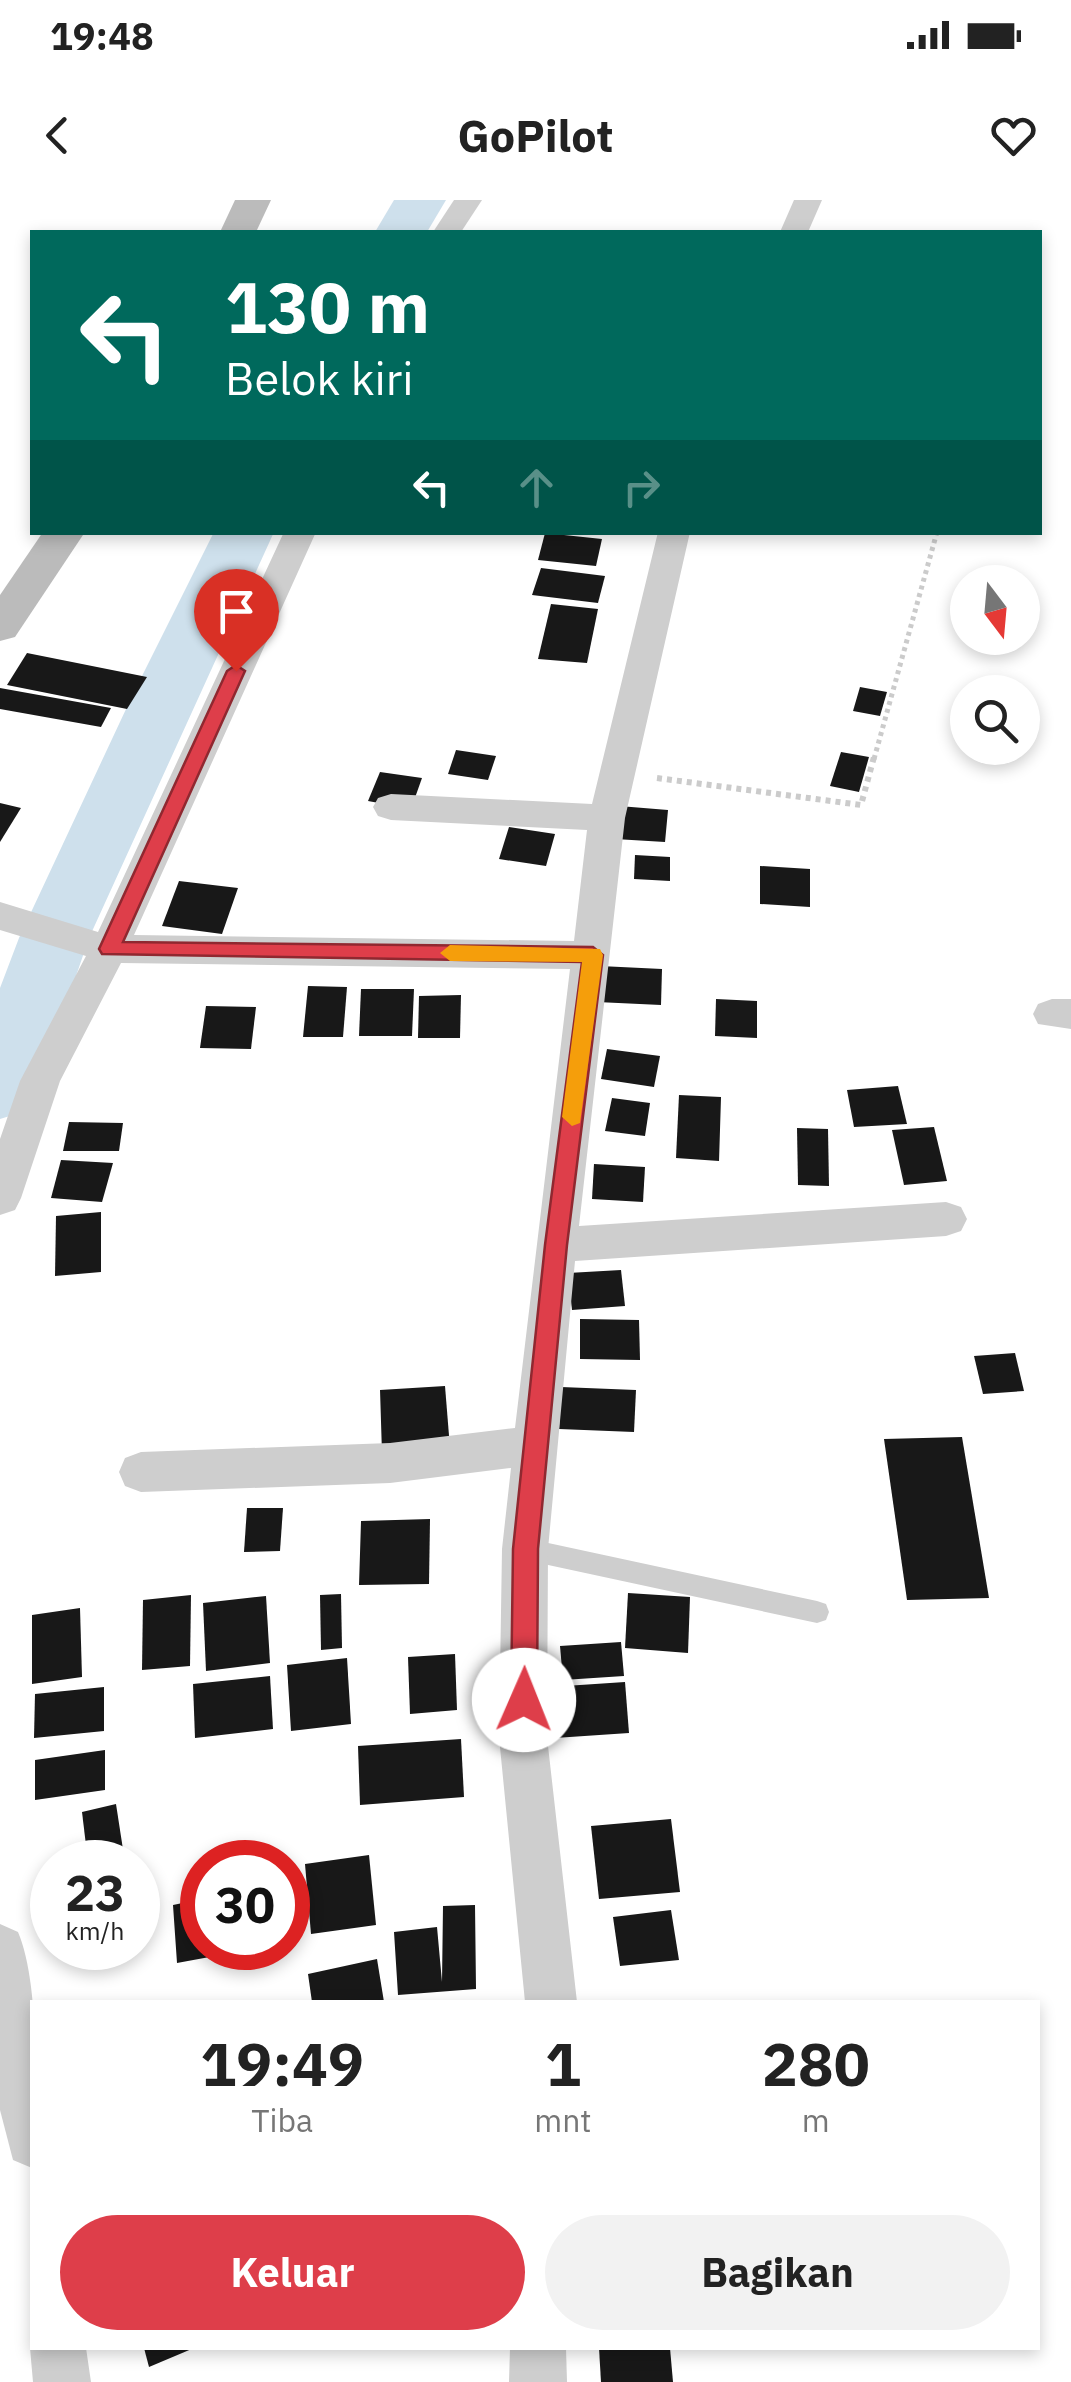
<!DOCTYPE html>
<html lang="id">
<style>
:root{--surface:#fff;--page:#f2f2f2;--text:#222;--muted:#767676;--accent:#de3e4a}
body{margin:0;font-family:"IBM Plex Sans",sans-serif;background:var(--page);color:var(--text);height:100vh;display:flex;flex-direction:column;font-size:38px;white-space:nowrap}
*{box-sizing:border-box;margin:0}
p{font-size:32px;color:var(--muted)}
.icon{flex:none;width:55px;height:55px;fill:none;stroke:currentColor;stroke-width:2;stroke-linecap:round;stroke-linejoin:round}
.map{position:relative;flex:1;overflow:hidden}
.sheet{position:absolute;left:30px;top:1800px;width:1010px;height:350px;display:flex;flex-direction:column;background:var(--surface);border-radius:0px;box-shadow:0 5px 15px #0003}
.sheet>*{flex:none}
.hud{position:absolute;left:30px;top:30px;width:1012px;height:305px;border-radius:0px;box-shadow:0 5px 15px #0003;background:#00695c;color:#fff;overflow:hidden}
.needle{width:65px;rotate:164deg}
.fabs{position:absolute;left:950px;top:365px;display:grid;gap:20px}
.fabs a{display:grid;place-items:center;width:90px;height:90px;border-radius:50%;background:var(--surface);box-shadow:0 5px 15px #0003;font-size:50px}
.speed{position:absolute;left:30px;top:1640px;display:flex;gap:20px;font-size:50px;font-weight:700;text-align:center}
.speed>*{display:grid;place-content:center;width:130px;height:130px;border-radius:50%;background:var(--surface);box-shadow:0 5px 15px #0003;line-height:1}
.speed small{font-size:25px;font-weight:400}
.speed .limit{border:15px solid #d22;background:#fff;color:#111}
.pin{position:absolute;display:grid;place-items:center;width:85px;height:85px;color:#fff;margin:-102px -42px;border-radius:50% 50% 50% 0;rotate:-45deg;box-shadow:0 0 10px #0007}
.pin .icon{rotate:45deg}
.me{position:absolute;width:110px;margin:-55px;rotate:1deg;stroke-linejoin:round;filter:drop-shadow(0 0 8px #0008)}
.turn{display:flex;align-items:center;gap:35px;height:210px;padding:0 30px;font-size:45px}
.turn .icon{width:130px;height:130px;stroke-width:2.5}
.turn b{display:block;font-size:70px;line-height:85px}
.lanes{display:flex;align-items:center;height:95px;padding:0 30px;background:#0003;justify-content:center;gap:50px;direction:ltr}
.lanes .off{opacity:.35}
.eta{display:flex;justify-content:space-evenly;align-items:center;height:170px;text-align:center}
.eta b{font-size:60px;font-weight:700;line-height:70px}
.primary-button{display:flex;gap:20px;margin-top:auto;padding:20px 30px}
.primary-button a{flex:1;height:115px;border-radius:60px;background:var(--accent);color:#fff;font-size:40px;font-weight:700;line-height:115px;text-align:center}
.primary-button a+a{background:var(--page);color:var(--text)}
.status{display:flex;justify-content:space-between;align-items:center;height:70px;padding:0 50px;background:var(--surface);direction:ltr}
.status svg{height:28px;fill:currentColor}
header{display:flex;justify-content:space-between;align-items:center;height:130px;padding:0 30px;background:var(--surface);font-size:45px;font-weight:700}
.map>svg:first-child{display:block}
.lines{fill:none;stroke-linecap:round;stroke-linejoin:round}
.river{fill:#cee0ec;fill-rule:evenodd}
.building{fill:#181818}
.path-far1{stroke:#cbcbcb;stroke-width:5;stroke-dasharray:4 4;stroke-linecap:butt}
.path{stroke:#cbcbcb;stroke-width:6;stroke-dasharray:5 5;stroke-linecap:butt}
.lane{fill:#cecece;fill-rule:evenodd}
.street{fill:#cecece;fill-rule:evenodd}
.secondary{fill:#bbb;fill-rule:evenodd}
.route{fill:#de3e4a;stroke:#902830;stroke-width:2.5}
.slow{fill:#f59e0b}
</style>
<div class="status"><b>19:48</b><svg viewBox="0 0 49 12"><path d="M0 12V9h3v3zM5 12V6h3v6zM10 12V3h3v9zM15 12V0h3v12zM26 1h20v11H26zM47 4h2v5h-2z"/></svg></div>
<header><svg class="icon" aria-label="back" viewBox="0 0 24 24"><path d="M15 5l-7 7 7 7"/></svg>GoPilot<svg class="icon" aria-label="heart" viewBox="0 0 24 24"><path d="M12 20l-8-8c-3-5 5-10 8-4 3-6 11-1 8 4z"/></svg></header>
<div class="map">
<svg width="1071" height="2182" viewBox="0 0 1071 2182">
<rect width="100%" height="100%" fill="#fff"/>
<g class="lines">
<g class="river">
<polygon points="394,0 446,0 427,32 375,32"/>
<polygon points="214,332 274,332 89,738 37,890 26,911 0,919 0,788 19,738 134,492"/>
</g>
</g>
<g class="building">
<polygon points="545,333 602,339 596,366 538,360"/>
<polygon points="541,368 605,376 598,403 532,395"/>
<polygon points="551,404 598,409 587,463 538,459"/>
<polygon points="27,453 147,477 127,509 7,485"/>
<polygon points="860,487 887,492 880,516 853,511"/>
<polygon points="0,488 111,508 101,527 0,509"/>
<polygon points="456,550 496,556 488,580 448,574"/>
<polygon points="841,552 869,557 859,592 830,586"/>
<polygon points="380,572 422,578 411,609 368,601"/>
<polygon points="0,603 21,608 0,642"/>
<polygon points="619,606 668,610 665,642 615,639"/>
<polygon points="509,627 555,634 546,666 499,659"/>
<polygon points="635,655 670,657 670,681 634,679"/>
<polygon points="760,666 810,669 810,707 760,704"/>
<polygon points="179,681 238,688 222,734 162,726"/>
<polygon points="600,766 662,769 661,805 597,802"/>
<polygon points="308,786 347,787 343,837 303,837"/>
<polygon points="361,789 414,789 412,836 359,836"/>
<polygon points="461,795 460,838 418,838 419,796"/>
<polygon points="716,799 757,801 757,838 715,836"/>
<polygon points="206,806 256,807 251,849 200,848"/>
<polygon points="607,849 660,856 654,887 601,879"/>
<polygon points="898,886 907,924 854,927 847,890"/>
<polygon points="679,895 721,897 719,961 676,958"/>
<polygon points="612,898 650,903 645,936 605,931"/>
<polygon points="69,922 123,923 119,951 63,951"/>
<polygon points="934,927 947,981 904,985 892,930"/>
<polygon points="797,928 828,929 829,986 798,985"/>
<polygon points="61,960 113,963 102,1002 51,998"/>
<polygon points="594,964 645,967 643,1002 592,999"/>
<polygon points="101,1012 101,1072 55,1076 56,1016"/>
<polygon points="621,1070 625,1106 572,1110 568,1073"/>
<polygon points="580,1119 639,1120 640,1160 580,1159"/>
<polygon points="1015,1153 1024,1191 983,1194 974,1156"/>
<polygon points="445,1186 450,1248 382,1253 380,1190"/>
<polygon points="561,1187 636,1190 634,1232 559,1229"/>
<polygon points="962,1237 989,1398 907,1400 884,1239"/>
<polygon points="247,1308 283,1308 280,1351 244,1352"/>
<polygon points="430,1319 429,1384 359,1385 361,1321"/>
<polygon points="628,1393 690,1397 688,1453 625,1448"/>
<polygon points="341,1394 342,1448 321,1450 320,1395"/>
<polygon points="191,1395 190,1466 142,1470 143,1400"/>
<polygon points="266,1396 270,1463 206,1471 203,1403"/>
<polygon points="80,1408 82,1477 32,1484 32,1415"/>
<polygon points="621,1442 624,1476 563,1480 560,1446"/>
<polygon points="455,1454 457,1510 410,1514 408,1457"/>
<polygon points="347,1458 351,1524 291,1531 287,1465"/>
<polygon points="270,1476 273,1529 195,1538 193,1484"/>
<polygon points="625,1482 629,1533 540,1539 535,1488"/>
<polygon points="104,1487 104,1531 34,1538 35,1494"/>
<polygon points="461,1539 464,1597 360,1605 358,1546"/>
<polygon points="105,1550 105,1590 35,1600 35,1560"/>
<polygon points="116,1604 124,1656 88,1662 82,1612"/>
<polygon points="671,1619 680,1692 599,1699 591,1626"/>
<polygon points="369,1655 376,1725 311,1734 305,1664"/>
<polygon points="202,1699 202,1748 253,1749 177,1763 173,1705"/>
<polygon points="475,1705 476,1789 398,1795 394,1732 437,1727 442,1782 443,1706"/>
<polygon points="671,1710 679,1760 620,1766 613,1717"/>
<polygon points="377,1759 384,1802 312,1802 308,1774"/>
<polygon points="144,2148 194,2148 149,2167"/>
<polygon points="599,2148 670,2148 673,2182 601,2182"/>
</g>
<g class="lines">
<polyline class="path-far1" points="874,559 937,332"/>
<polyline class="path" points="657,578 861,605 874,557"/>
<polygon class="lane" points="525,1338 817,1401 826,1404 829,1412 826,1420 817,1423 525,1360 516,1357 513,1349 516,1341"/>
<g class="street">
<polygon points="454,0 482,0 461,32 433,32"/>
<polygon points="794,0 822,0 808,32 780,32"/>
<polygon points="284,332 316,332 134,735 574,741 587,630 391,620 378,616 373,607 378,598 391,594 592,604 658,332 690,332 625,618 579,1026 946,1002 961,1007 967,1019 961,1031 946,1036 575,1061 548,1349 547,1537 577,1802 525,1802 499,1537 502,1349 511,1268 390,1283 141,1292 125,1286 119,1272 125,1258 141,1252 390,1243 515,1228 570,769 121,763 60,881 21,998 15,1010 0,1015 0,939 20,881 86,756 0,730 0,702 98,732"/>
<polygon points="1052,799 1071,799 1071,829 1038,824 1033,814 1038,804"/>
<path d="M0 1724 18 1732C41 1786 36 1905 32 1968L13 1960 0 1910Z"/>
<polygon points="32,2141 32,2148 86,2148 91,2182 33,2182 30,2148"/>
<polygon points="510,2148 566,2148 567,2182 509,2182"/>
</g>
<g class="secondary">
<polygon points="235,0 271,0 256,32 220,32"/>
<polygon points="43,332 85,332 15,437 0,441 0,395"/>
</g>
</g>
<polygon class="route" points="236,465 245,471 123,742 593,747 603,755 567,1045 538,1349 537,1500 533,1508 524,1512 515,1508 511,1500 513,1349 545,1045 582,762 102,754 99,749 227,471"/>
<polygon class="slow" points="450,745 600,749 603,755 580,923 572,926 562,917 582,762 450,761 440,753"/>
</svg>
<div class="fabs">
<a><svg class="needle" viewBox="-14 -14 28 28"><path d="M0-13l5 13h-10z" fill="#e53935"/><path d="M0 13l5-13h-10z" fill="#767676"/></svg></a>
<a><svg class="icon" aria-label="search" viewBox="0 0 24 24"><circle cx="10" cy="10" r="6"/><path d="M15 15l6 6"/></svg></a>
</div>
<div class="speed"><div>23<small>km/h</small></div><div class="limit">30</div></div>
<div class="pin" style="left:236px;top:471px;background:#d93025"><svg class="icon" aria-label="arrive" viewBox="0 0 24 24"><path d="M6 21V4h12l-3 4 3 4H6"/></svg></div>
<svg class="me" style="left:524px;top:1500px" viewBox="-20 -20 40 40"><circle r="19" fill="#fff"/><path d="M0-13L10 11 0 6-10 11z" fill="#de3e4a"/></svg>
<div class="hud">
<div class="turn"><svg class="icon" aria-label="left" viewBox="0 0 24 24"><path d="M17 20v-9H6M10 6l-5 5 5 5"/></svg><div><b>130 m</b>Belok kiri</div></div>
<div class="lanes"><svg class="icon" aria-label="left" viewBox="0 0 24 24"><path d="M17 20v-9H6M10 6l-5 5 5 5"/></svg><svg class="icon off" aria-label="ahead" viewBox="0 0 24 24"><path d="M12 20V5M6 11l6-6 6 6"/></svg><svg class="icon off" aria-label="right" viewBox="0 0 24 24"><path d="M7 20v-9h11M14 6l5 5-5 5"/></svg></div>
</div>
<section class="sheet">
<div class="eta">
<div><b>19:49</b><p>Tiba</p></div>
<div><b>1</b><p>mnt</p></div>
<div><b>280</b><p>m</p></div>
</div>
<div class="primary-button"><a>Keluar</a><a>Bagikan</a></div>
</section>
</div>
